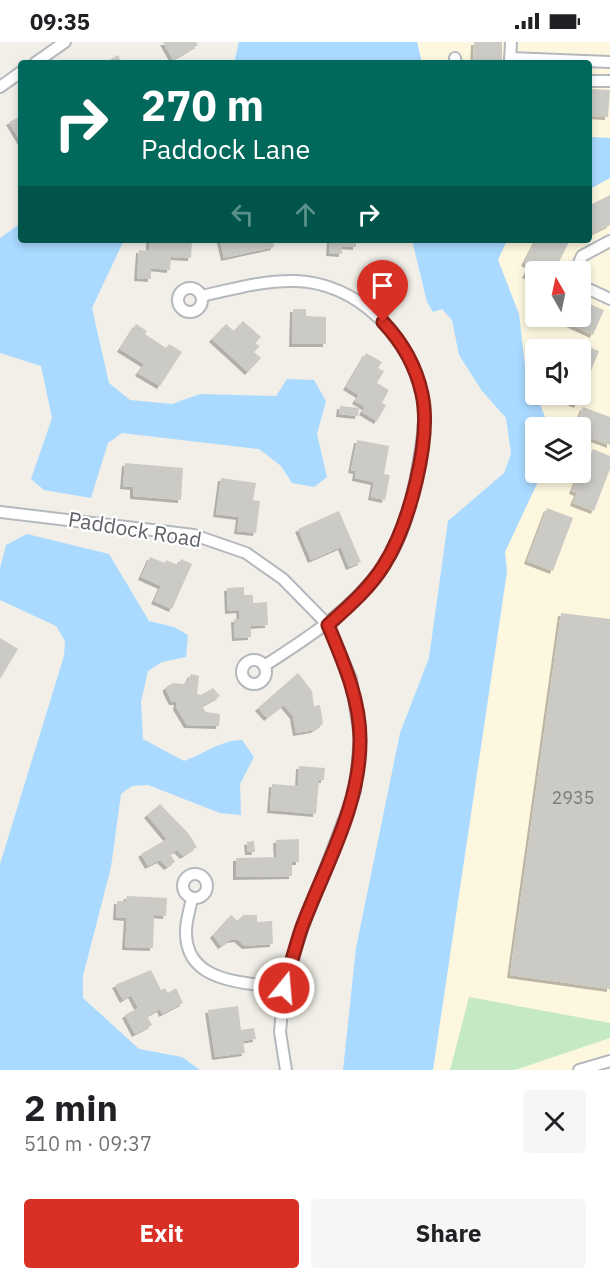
<!DOCTYPE html>
<meta charset="utf-8">
<style>
:root{--surface:#fff;--page:#f6f6f6;--text:#202124;--muted:#757577;--accent:#d93025}
body{margin:0;font-family:"IBM Plex Sans",sans-serif;background:var(--page);color:var(--text);height:100vh;display:flex;flex-direction:column;font-size:22px;white-space:nowrap}
*{box-sizing:border-box;margin:0}
p{font-size:20px;color:var(--muted)}
.icon{flex:none;width:33px;height:33px;fill:none;stroke:currentColor;stroke-width:2;stroke-linecap:round;stroke-linejoin:round}
.map{position:relative;height:1028px;overflow:hidden}
.panel{display:flex;flex-direction:column;background:var(--surface);flex:1}
.panel>*{flex:none}
.banner{position:absolute;left:18px;top:18px;width:574px;height:183px;border-radius:6px;box-shadow:0 3px 9px #0003;background:#00695c;color:#fff;overflow:hidden}
.needle{width:39px;rotate:351deg}
.controls{position:absolute;left:525px;top:219px;display:grid;gap:12px}
.controls a{display:grid;place-items:center;width:66px;height:66px;border-radius:6px;background:var(--surface);box-shadow:0 3px 9px #0003;font-size:30px}
.pin{position:absolute;display:grid;place-items:center;width:51px;height:51px;color:#fff;margin:-62px -26px;border-radius:50% 50% 50% 0;rotate:-45deg;box-shadow:0 0 6px #0007}
.pin .icon{rotate:45deg}
.me{position:absolute;width:66px;margin:-33px;rotate:17deg;stroke-linejoin:round;filter:drop-shadow(0 0 4px #0008)}
.turn{display:flex;align-items:center;gap:21px;height:126px;padding:0 24px;font-size:27px}
.turn .icon{width:78px;height:78px;stroke-width:2.5}
.turn b{display:block;font-size:42px;line-height:51px}
.lanes{display:flex;align-items:center;height:57px;padding:0 24px;background:#0003;justify-content:center;gap:30px;direction:ltr}
.lanes .off{opacity:.35}
.round{display:grid;place-items:center;flex:none;width:63px;height:63px;border-radius:6px;background:var(--page)}
.head{display:flex;align-items:center;justify-content:space-between;height:102px;padding:0 24px}
h1{font-size:36px;font-weight:800;line-height:45px}
.cta{display:flex;gap:12px;margin-top:auto;padding:12px 24px}
.cta a{flex:1;height:69px;border-radius:6px;background:var(--accent);color:#fff;font-size:24px;font-weight:800;line-height:69px;text-align:center}
.cta a+a{background:var(--page);color:var(--text)}
.status{display:flex;justify-content:space-between;align-items:center;height:42px;padding:0 30px;background:var(--surface);direction:ltr}
.status svg{height:16px;fill:currentColor}
.map>svg:first-child{display:block}
.commercial{fill:#fef7e0;fill-rule:evenodd}
.green{fill:#c5e8c5}
.water{fill:#aadaff}
.building{fill:#cccac5;filter:url(#shadow)}
.lines{fill:none;stroke-linecap:round;stroke-linejoin:round}
.minor-casing{stroke:#b5b8bc;stroke-width:14}
.minor{stroke:#fff;stroke-width:10}
.route-casing{stroke:#8d1f18;stroke-width:15}
.route{stroke:#d93025;stroke-width:10}
.labels{text-anchor:middle;dominant-baseline:central;stroke-width:4.5;stroke-linejoin:round;paint-order:stroke}
.number-label{font-size:18px;fill:#7a7d7f}
.street-label{font-size:21px;fill:#5f6368;stroke:#fff}
</style>
<div class="status"><b>09:35</b><svg viewBox="0 0 49 12"><path d="M0 12V9h3v3zM5 12V6h3v6zM10 12V3h3v9zM15 12V0h3v12zM26 1h20v11H26zM47 4h2v5h-2z"/></svg></div>
<div class="map">
<svg width="610" height="1028" viewBox="0 0 610 1028">
<defs>
<filter id="shadow"><feDropShadow dx="-3" dy="3" stdDeviation="0" flood-color="#0004"/></filter>
</defs>
<rect width="100%" height="100%" fill="#f1efe8"/>
<g class="commercial">
<polygon points="417,0 610,0 610,96 590,95 590,21 422,21"/>
<path d="M610 136V1028H433L507 532 505 510 542 431 580 430V386L549 385 536 353 580 352V308H536L535 351 525 325 519 272 498 218 507 198H590V147ZM536 230H580V274H536Z"/>
</g>
<polygon class="green" points="469,955 610,981 610,996 515,1028 450,1028"/>
<g class="water">
<polygon points="239,0 417,0 422,21 234,21"/>
<polygon points="590,95 610,96 610,136 590,147"/>
<polygon points="21,181 21,198 124,198 92,266 109,341 130,358 172,362 200,352 276,354 287,337 314,338 326,359 317,392 327,435 314,445 292,441 281,424 259,407 122,391 108,401 91,456 44,448 31,437 52,376 41,324 0,311 0,196"/>
<polygon points="412,198 507,198 498,218 519,272 525,325 549,385 536,386 536,430 542,431 505,510 507,529 433,1028 343,1028 356,906 400,691 429,616 448,479 504,431 511,412 506,376 482,349 459,313 452,278 442,267 433,270 427,260"/>
<path d="M27 492 109 512 149 579 174 585 188 593 186 615 162 620 148 629 141 660 143 697 184 719C204 712 221 698 242 698L254 715 240 742 241 773 220 771 148 743 132 744 121 752 111 825 83 934V956L139 1007 182 1015 200 1028H0V822L64 614 65 599 56 584 0 558V526L6 503Z"/>
</g>
<g class="building">
<polygon points="163,0 196,0 198,3 173,18"/>
<polygon points="474,0 502,0 502,21 473,21"/>
<polygon points="118,13 122,21 104,21"/>
<polygon points="590,47 610,48 608,75 590,74"/>
<polygon points="21,74 21,100 9,80"/>
<polygon points="610,153 610,183 591,192 590,163"/>
<polygon points="149,198 192,198 191,216 171,215 170,228 151,226 151,237 137,236 139,208 149,209"/>
<polygon points="220,198 273,198 274,205 224,216"/>
<polygon points="330,198 356,198 356,205 342,204 342,212 329,211"/>
<polygon points="536,198 570,198 554,230 536,230 536,238 525,233 530,224 524,221"/>
<polygon points="580,258 604,268 593,293 552,274 580,274"/>
<polygon points="293,267 306,267 306,274 326,275 326,302 292,302"/>
<polygon points="243,279 261,295 255,301 260,304 254,310 261,316 248,330 212,297 226,282 234,289"/>
<polygon points="136,282 147,289 145,292 166,306 169,302 182,310 160,344 138,331 144,322 120,307"/>
<polygon points="577,300 599,309 577,363 555,354 580,352 580,308 574,308"/>
<polygon points="366,311 382,320 378,326 384,329 377,341 389,348 382,361 386,363 377,379 362,370 365,365 355,359 359,353 346,345"/>
<polygon points="340,364 359,366 358,374 339,372"/>
<polygon points="583,365 610,375 610,403 580,392 580,386 575,386"/>
<polygon points="357,398 389,404 384,432 390,433 385,458 371,455 374,440 355,436 356,429 351,428"/>
<polygon points="593,407 610,414 610,427 594,469 573,461 577,451 572,449 585,417 589,418"/>
<polygon points="125,421 183,426 181,458 133,454 133,445 123,444"/>
<polygon points="221,436 256,441 253,458 260,459 256,491 237,489 239,475 216,472"/>
<polygon points="547,466 573,476 553,529 527,519"/>
<polygon points="339,469 361,520 349,525 341,505 311,518 298,487"/>
<polygon points="150,515 165,521 166,518 178,523 181,517 192,522 172,567 154,559 161,544 141,535"/>
<polygon points="244,545 244,553 253,553 253,561 267,560 268,583 251,584 251,595 235,596 234,577 240,577 239,568 228,569 227,546"/>
<polygon points="561,571 610,577 610,947 510,933"/>
<polygon points="0,596 18,607 0,637"/>
<polygon points="298,631 312,649 314,664 320,663 323,682 314,688 296,691 293,674 284,663 267,676 258,666"/>
<polygon points="191,632 199,634 197,652 201,653 213,646 220,654 202,664 206,670 220,672 219,684 187,683 176,665 177,660 172,660 166,648 166,645 173,641 183,642 187,640"/>
<polygon points="299,724 325,726 324,738 319,738 316,772 270,768 272,742 298,744"/>
<polygon points="160,762 188,791 197,805 183,814 177,808 170,812 175,820 167,825 160,818 148,824 141,812 167,797 147,773"/>
<polygon points="299,797 299,820 292,820 292,834 236,835 236,816 277,815 276,798"/>
<polygon points="254,799 255,810 248,810 247,800"/>
<polygon points="127,854 167,856 166,874 154,873 153,906 125,905 127,876 116,875 117,859 126,859"/>
<polygon points="231,873 238,879 243,873 257,873 257,880 272,879 273,902 245,904 237,897 230,898 221,904 213,893"/>
<polygon points="151,928 161,948 165,946 168,951 176,946 183,961 162,972 160,967 147,974 152,983 135,992 125,973 138,966 131,953 123,958 115,943"/>
<polygon points="238,964 241,988 254,986 256,997 243,999 245,1011 215,1015 208,968"/>
</g>
<g class="lines">
<g class="minor-casing">
<g id="minor">
<polyline points="455,16 456,21"/>
<polyline points="510,16 610,20"/>
<polyline points="35,21 65,0"/>
<polyline points="510,21 511,0"/>
<polyline points="590,39 610,39"/>
<polyline points="0,45 21,30"/>
<polyline points="575,230 582,214 610,199"/>
<polyline points="580,243 610,257"/>
<circle cx="190" cy="258" r="12"/>
<path d="M202 254C233 247 264 238 296 239 357 241 410 294 422 352 427 375 422 401 418 424 412 459 404 497 382 526 350 569 309 595 264 624"/>
<polyline points="0,470 194,493 246,511 283,537 328,583 351,637 360,696 355,749 302,887 284,946 280,990 286,1028"/>
<circle cx="254" cy="630" r="12"/>
<circle cx="195" cy="844" r="12"/>
<path d="M192 856C190 867 186 878 186 889 185 942 245 940 284 946"/>
<polyline points="579,1028 610,1019"/>
</g>
</g>
<use href="#minor" class="minor"/>
</g>
<g class="lines">
<g class="route-casing">
<path id="route" d="M284 946C290 926 295 905 302 885 325 824 361 763 360 697 360 657 343 619 328 583 348 565 370 546 384 523 409 483 432 398 422 352 416 324 402 300 383 280"/>
</g>
<use href="#route" class="route"/>
</g>
<g class="labels">
<g class="number-label">
<text x="573" y="755">2935</text>
</g>
<g class="street-label">
<text transform="translate(135 487) rotate(9)">Paddock Road</text>
</g>
</g>
</svg>
<div class="controls">
<a><svg class="needle" viewBox="-14 -14 28 28"><path d="M0-13l5 13h-10z" fill="#e53935"/><path d="M0 13l5-13h-10z" fill="#757577"/></svg></a>
<a><svg class="icon" aria-label="sound" viewBox="0 0 24 24"><path d="M4 9h4l5-4v14l-5-4H4zM17 9q2 3 0 6"/></svg></a>
<a><svg class="icon" aria-label="layers" viewBox="0 0 24 24"><path d="M12 4l9 5-9 5-9-5zM3 14l9 5 9-5"/></svg></a>
</div>
<div class="pin" style="left:383px;top:280px;background:#d93025"><svg class="icon" aria-label="arrive" viewBox="0 0 24 24"><path d="M6 21V4h12l-3 4 3 4H6"/></svg></div>
<svg class="me" style="left:284px;top:946px" viewBox="-20 -20 40 40"><circle r="17" fill="#d93025" stroke="#fff" stroke-width="3"/><path d="M0-11L8 9 0 5-8 9z" fill="#fff"/></svg>
<div class="banner">
<div class="turn"><svg class="icon" aria-label="right" viewBox="0 0 24 24"><path d="M7 20v-9h11M14 6l5 5-5 5"/></svg><div><b>270 m</b>Paddock Lane</div></div>
<div class="lanes"><svg class="icon off" aria-label="left" viewBox="0 0 24 24"><path d="M17 20v-9H6M10 6l-5 5 5 5"/></svg><svg class="icon off" aria-label="ahead" viewBox="0 0 24 24"><path d="M12 20V5M6 11l6-6 6 6"/></svg><svg class="icon" aria-label="right" viewBox="0 0 24 24"><path d="M7 20v-9h11M14 6l5 5-5 5"/></svg></div>
</div>
</div>
<section class="panel">
<div class="head"><div><h1>2 min</h1><p>510 m · 09:37</p></div><a class="round"><svg class="icon" aria-label="close" viewBox="0 0 24 24"><path d="M6 6l12 12M18 6L6 18"/></svg></a></div>
<div class="cta"><a>Exit</a><a>Share</a></div>
</section>
